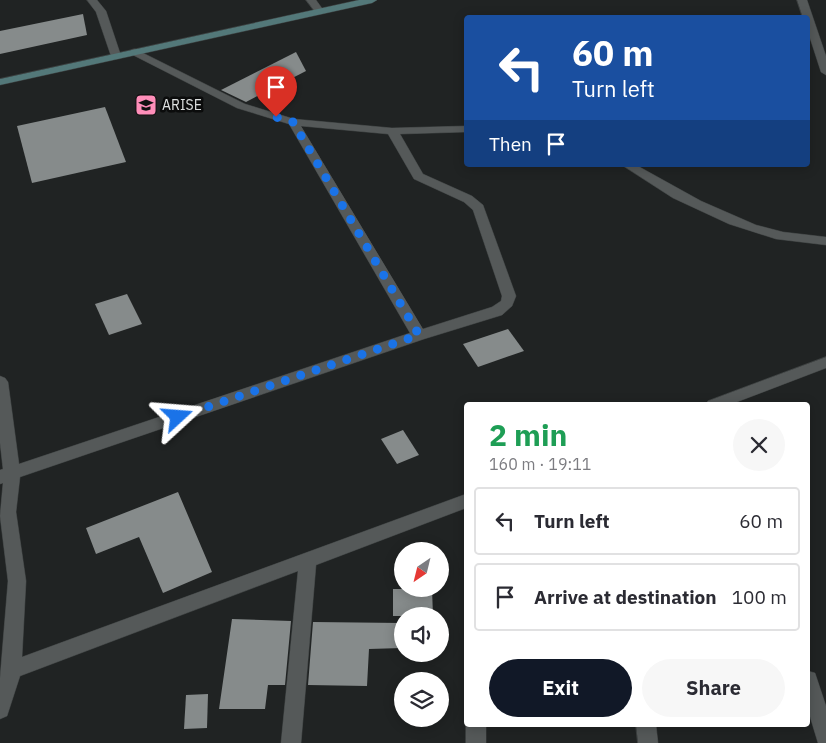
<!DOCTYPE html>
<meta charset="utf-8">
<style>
:root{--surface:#fff;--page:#f7f7f7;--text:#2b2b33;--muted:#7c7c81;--line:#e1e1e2;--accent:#111827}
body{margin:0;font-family:"IBM Plex Sans",sans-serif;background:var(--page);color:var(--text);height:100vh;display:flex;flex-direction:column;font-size:19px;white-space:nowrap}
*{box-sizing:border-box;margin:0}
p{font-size:16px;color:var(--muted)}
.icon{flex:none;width:28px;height:28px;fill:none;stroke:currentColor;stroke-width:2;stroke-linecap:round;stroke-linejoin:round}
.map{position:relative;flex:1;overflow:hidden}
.details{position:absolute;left:464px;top:402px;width:346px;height:325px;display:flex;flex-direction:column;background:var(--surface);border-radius:5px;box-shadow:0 2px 12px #0003}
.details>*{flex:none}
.guide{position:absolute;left:464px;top:15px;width:346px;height:152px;border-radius:5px;box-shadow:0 2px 12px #0003;background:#1a4fa0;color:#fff;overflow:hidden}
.needle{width:32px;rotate:215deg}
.buttons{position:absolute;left:394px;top:542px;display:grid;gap:10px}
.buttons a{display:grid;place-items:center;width:55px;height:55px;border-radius:50%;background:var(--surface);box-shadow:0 2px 12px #0003;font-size:25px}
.pin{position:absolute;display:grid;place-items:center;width:42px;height:42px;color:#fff;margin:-51px -21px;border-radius:50% 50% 50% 0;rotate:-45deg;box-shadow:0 0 5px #0007}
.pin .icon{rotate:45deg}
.me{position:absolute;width:55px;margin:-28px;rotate:71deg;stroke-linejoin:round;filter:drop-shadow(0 0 4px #0008)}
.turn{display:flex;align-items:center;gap:18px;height:105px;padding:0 25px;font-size:22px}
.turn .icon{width:65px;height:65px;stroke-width:2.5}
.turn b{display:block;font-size:35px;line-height:42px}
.then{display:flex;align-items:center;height:48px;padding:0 25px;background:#0003;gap:10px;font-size:19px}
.round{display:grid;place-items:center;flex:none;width:52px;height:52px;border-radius:26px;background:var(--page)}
.headline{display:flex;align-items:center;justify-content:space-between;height:85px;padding:0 25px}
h1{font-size:30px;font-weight:700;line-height:38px;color:#1e9e55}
.cta{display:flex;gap:10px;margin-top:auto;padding:10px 25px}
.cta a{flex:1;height:58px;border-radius:30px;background:var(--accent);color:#fff;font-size:20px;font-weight:700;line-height:58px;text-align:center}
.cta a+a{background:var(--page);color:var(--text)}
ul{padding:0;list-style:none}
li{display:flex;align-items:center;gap:15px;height:68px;margin:0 10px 8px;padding:0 15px;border:2px solid var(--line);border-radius:5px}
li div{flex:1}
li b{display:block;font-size:19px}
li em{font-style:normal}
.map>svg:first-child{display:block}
.building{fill:#868b8b}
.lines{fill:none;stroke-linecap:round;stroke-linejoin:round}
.street-casing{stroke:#3c4040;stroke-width:1}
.secondary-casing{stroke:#3c4040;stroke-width:1}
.street{fill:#555959;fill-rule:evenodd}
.secondary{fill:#537879;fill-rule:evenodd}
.route{stroke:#1a73e8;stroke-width:9;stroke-dasharray:0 16.2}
.labels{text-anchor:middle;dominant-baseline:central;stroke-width:5;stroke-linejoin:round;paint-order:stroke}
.far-poi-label{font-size:14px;fill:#dde0e0;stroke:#0b0c0c;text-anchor:start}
</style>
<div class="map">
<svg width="826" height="743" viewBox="0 0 826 743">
<rect width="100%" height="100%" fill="#202323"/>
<g class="building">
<polygon points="83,14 87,35 0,54 0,31"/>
<polygon points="296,52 306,71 246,102 221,90"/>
<polygon points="105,107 126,162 32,183 17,126"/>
<polygon points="127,294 142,324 109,335 95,304"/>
<polygon points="508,329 524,351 478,367 463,344"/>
<polygon points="403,430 419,455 397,464 381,439"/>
<polygon points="178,492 212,572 163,593 139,537 96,554 86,528"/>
<polygon points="393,589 432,589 433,616 393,616"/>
<polygon points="232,619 291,621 285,685 268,685 265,709 219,709"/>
<polygon points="313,622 402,623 402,648 369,649 367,686 308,685"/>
<polygon points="208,694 207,728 184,729 186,695"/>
</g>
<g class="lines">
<g class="street-casing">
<g id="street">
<polygon points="87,0 97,0 106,11 121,56 120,58 116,59 111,56 96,12"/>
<polygon points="306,0 316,0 324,11 322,13 316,13"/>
<polygon points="797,0 807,0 826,56 826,75 821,72 808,32 808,18 803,18"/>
<path d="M135 49 245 104 294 119 392 128 466 126V132L400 134 423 174 472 196 483 205 516 296 512 306 502 315 424 339 20 477 16 512 26 581 22 657 466 494V508L316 565 301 743H281L298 571 20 676 7 716 0 719V678L8 581 0 516 3 483 0 484V470L3 469 0 443V376L5 378 8 382 19 464 410 333 289 124 237 108 131 54V50ZM301 126 388 134 414 179 464 202 473 210 502 296 501 301 492 307 423 329Z"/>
<polygon points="622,165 636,165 701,201 756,225 783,232 826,237 826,245 776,239 729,224 673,198"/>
<polygon points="826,357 826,368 729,405 705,405 708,401"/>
<polygon points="808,671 815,673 826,706 826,743 818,743 808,710"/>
<polygon points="466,724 486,725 486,743 466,743"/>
<polygon points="636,725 656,725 658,743 638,743"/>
</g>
</g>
<g class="secondary-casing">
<polygon id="secondary" points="359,0 377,0 372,3 0,85 0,79"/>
</g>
<use href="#street" class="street"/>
<use href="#secondary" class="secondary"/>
</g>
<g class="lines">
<polyline class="route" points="178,417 419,335 293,122 276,117"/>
</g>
<defs>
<g id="school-square" transform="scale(1.125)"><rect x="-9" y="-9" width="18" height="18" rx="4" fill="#ff8eb9" stroke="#0b0c0c"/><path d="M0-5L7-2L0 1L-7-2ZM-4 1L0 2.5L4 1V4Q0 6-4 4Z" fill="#111"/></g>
</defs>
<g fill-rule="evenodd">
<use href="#school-square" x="146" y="105"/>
</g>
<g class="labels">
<g class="far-poi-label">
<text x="162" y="105">ARISE</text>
</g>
</g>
</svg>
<div class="buttons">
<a><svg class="needle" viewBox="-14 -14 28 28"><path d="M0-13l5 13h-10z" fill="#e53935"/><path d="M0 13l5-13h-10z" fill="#7c7c81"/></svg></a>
<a><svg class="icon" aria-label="sound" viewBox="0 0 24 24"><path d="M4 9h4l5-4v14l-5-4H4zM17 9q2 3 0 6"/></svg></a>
<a><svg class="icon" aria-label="layers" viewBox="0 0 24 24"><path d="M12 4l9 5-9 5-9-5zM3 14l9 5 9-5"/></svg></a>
</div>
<div class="pin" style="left:276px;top:117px;background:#d93025"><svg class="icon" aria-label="arrive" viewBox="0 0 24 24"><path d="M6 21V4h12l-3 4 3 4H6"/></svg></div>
<svg class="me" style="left:178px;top:417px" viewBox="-20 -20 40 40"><path d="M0-17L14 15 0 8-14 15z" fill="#1a73e8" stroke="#fff" stroke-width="4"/></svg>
<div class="guide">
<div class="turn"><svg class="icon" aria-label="left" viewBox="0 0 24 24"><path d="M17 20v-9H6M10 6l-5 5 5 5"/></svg><div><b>60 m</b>Turn left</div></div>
<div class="then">Then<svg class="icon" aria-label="arrive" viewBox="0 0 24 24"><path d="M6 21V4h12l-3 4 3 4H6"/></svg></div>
</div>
<section class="details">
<div class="headline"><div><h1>2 min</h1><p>160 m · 19:11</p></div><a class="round"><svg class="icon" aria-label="close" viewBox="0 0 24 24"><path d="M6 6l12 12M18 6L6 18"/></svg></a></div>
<ul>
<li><svg class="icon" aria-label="left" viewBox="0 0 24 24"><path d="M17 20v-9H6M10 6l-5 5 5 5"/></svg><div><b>Turn left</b></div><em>60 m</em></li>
<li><svg class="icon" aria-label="arrive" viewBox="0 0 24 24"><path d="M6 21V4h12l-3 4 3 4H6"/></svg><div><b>Arrive at destination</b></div><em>100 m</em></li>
</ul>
<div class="cta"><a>Exit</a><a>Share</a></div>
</section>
</div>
